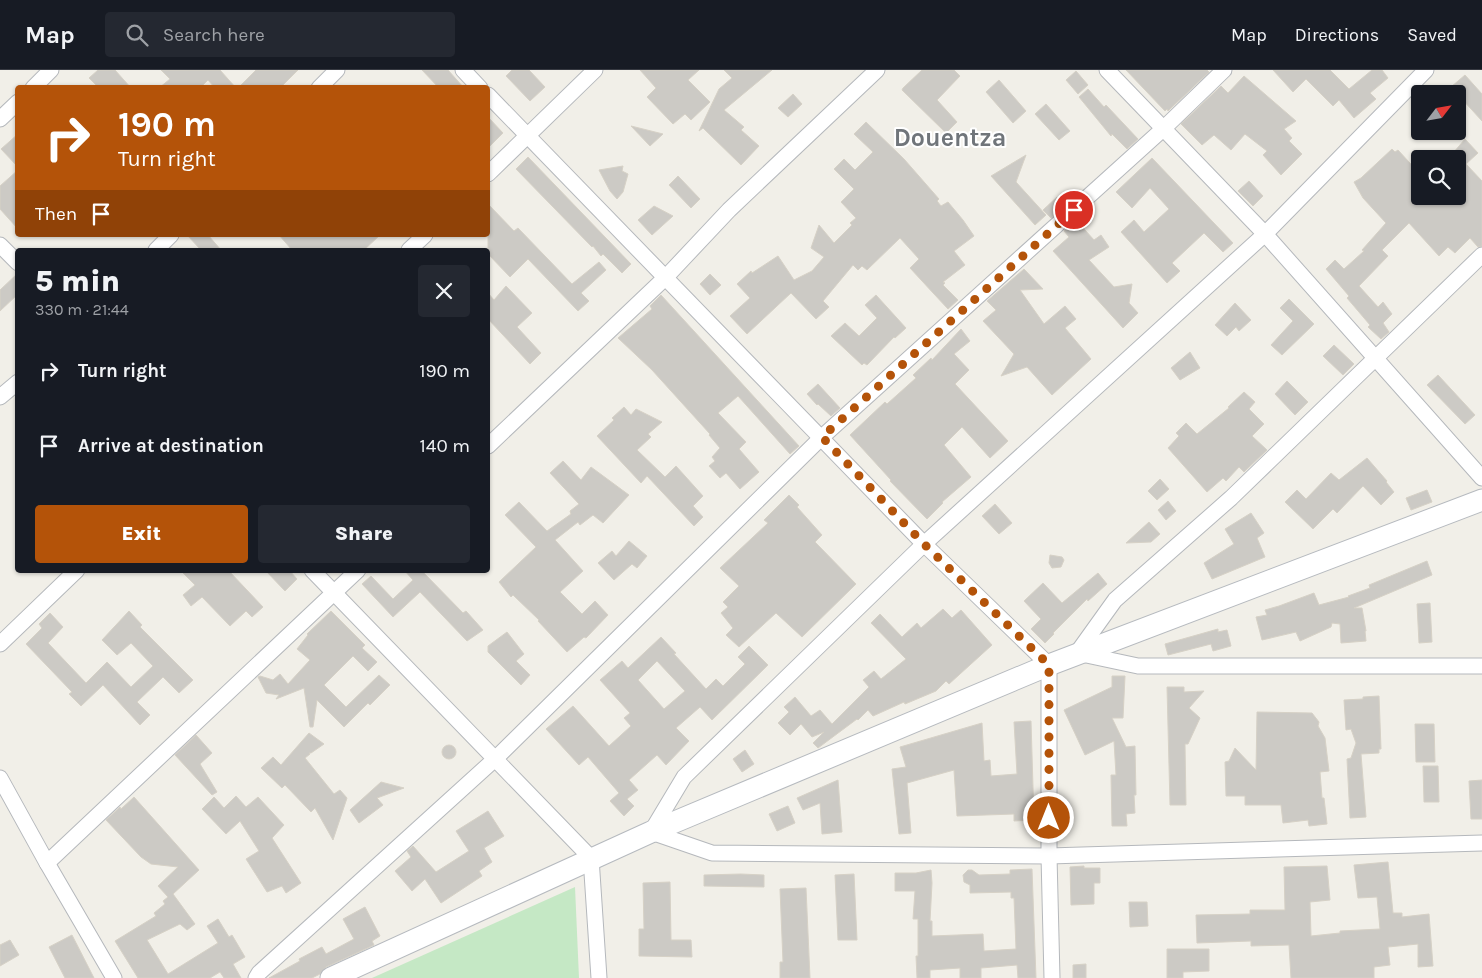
<!DOCTYPE html>
<meta charset="utf-8">
<style>
:root{--surface:#171b24;--page:#242831;--text:#f1f3f6;--muted:#9ea1a6;--line:#363941;--accent:#b45309}
body{margin:0;font-family:Karla,sans-serif;background:var(--page);color:var(--text);height:100vh;display:flex;flex-direction:column;font-size:19px;white-space:nowrap}
*{box-sizing:border-box;margin:0}
p{font-size:16px;color:var(--muted)}
.icon{flex:none;width:28px;height:28px;fill:none;stroke:currentColor;stroke-width:2;stroke-linecap:round;stroke-linejoin:round}
.map{position:relative;flex:1;overflow:hidden}
.sheet{position:absolute;left:15px;top:178px;width:475px;height:325px;display:flex;flex-direction:column;background:var(--surface);border-radius:5px;box-shadow:0 1px 4px #0004}
.sheet>*{flex:none}
.top-card{position:absolute;left:15px;top:15px;width:475px;height:152px;border-radius:5px;box-shadow:0 1px 4px #0004;background:#b45309;color:#fff;overflow:hidden}
.needle{width:32px;rotate:59deg}
.buttons{position:absolute;left:1411px;top:15px;display:grid;gap:10px}
.buttons a{display:grid;place-items:center;width:55px;height:55px;border-radius:5px;background:var(--surface);box-shadow:0 1px 4px #0004;font-size:25px}
.pin{position:absolute;display:grid;place-items:center;width:42px;height:42px;color:#fff;margin:-21px;border:2px solid #fff;border-radius:50%;box-shadow:0 1px 5px #0007}
.me{position:absolute;width:55px;margin:-28px;rotate:0deg;stroke-linejoin:round;filter:drop-shadow(0 0 4px #0008)}
.turn{display:flex;align-items:center;gap:18px;height:105px;padding:0 20px;font-size:22px}
.turn .icon{width:65px;height:65px;stroke-width:2.5}
.turn b{display:block;font-size:35px;line-height:42px}
.then{display:flex;align-items:center;height:48px;padding:0 20px;background:#0003;gap:10px;font-size:19px}
.round{display:grid;place-items:center;flex:none;width:52px;height:52px;border-radius:5px;background:var(--page)}
.head{display:flex;align-items:center;justify-content:space-between;height:85px;padding:0 20px}
h1{font-size:30px;font-weight:800;line-height:38px}
.action{display:flex;gap:10px;margin-top:auto;padding:10px 20px}
.action a{flex:1;height:58px;border-radius:5px;background:var(--accent);color:#fff;font-size:20px;font-weight:800;line-height:58px;text-align:center}
.action a+a{background:var(--page);color:var(--text)}
ul{padding:0;list-style:none}
li{display:flex;align-items:center;gap:15px;height:75px;padding:0 20px}
li div{flex:1}
li b{display:block;font-size:19px}
li em{font-style:normal}
header{display:flex;align-items:center;gap:30px;box-sizing:border-box;height:70px;padding:0 25px;background:var(--surface);border-bottom:1px solid var(--line)}
header strong{font-size:24px}
nav{display:flex;gap:28px;margin-inline-start:auto;font-size:18px}
.search{width:350px;height:45px;background:var(--page);display:flex;align-items:center;gap:12px;box-sizing:border-box;padding:0 18px;border-radius:5px;color:var(--muted);font-size:19px}
.map>svg:first-child{display:block}
.green{fill:#c5e8c5}
.building{fill:#cccac5;stroke:#d6d1c6;fill-rule:evenodd}
.lines{fill:none;stroke-linecap:round;stroke-linejoin:round}
.street-casing{stroke:#b5b8bc;stroke-width:17}
.secondary-casing{stroke:#b6babf;stroke-width:23}
.street{stroke:#fff;stroke-width:15}
.secondary{stroke:#fff;stroke-width:21}
.route{stroke:#b45309;stroke-width:9;stroke-dasharray:0 16.2}
.labels{text-anchor:middle;dominant-baseline:central;stroke-width:4;stroke-linejoin:round;paint-order:stroke}
.town-label{font-size:25px;font-weight:bold;fill:#70757a;stroke:#fff}
</style>
<header>
<strong>Map</strong>
<div class="search"><svg class="icon" aria-label="search" viewBox="0 0 24 24"><circle cx="10" cy="10" r="6"/><path d="M15 15l6 6"/></svg>Search here</div>
<nav><a>Map</a><a>Directions</a><a>Saved</a></nav>
</header>
<div class="map">
<svg width="1482" height="908" viewBox="0 0 1482 908">
<rect width="100%" height="100%" fill="#f1efe8"/>
<polygon class="green" points="575,817 579,908 372,908"/>
<g class="building">
<polygon points="98,0 115,0 131,18 99,18 89,8"/>
<polygon points="161,0 220,0 236,18 215,18 208,10 200,18 159,18 170,9"/>
<polygon points="256,0 298,0 280,18 238,18"/>
<polygon points="422,0 448,0 464,18 439,18"/>
<polygon points="512,0 529,0 545,17 530,31 506,6"/>
<polygon points="640,0 699,0 688,10 710,32 691,50 685,44 673,54 647,27 656,18"/>
<polygon points="724,0 772,0 724,40 744,57 741,60 759,76 741,95 703,58 699,61 719,19 732,8"/>
<polygon points="922,0 954,0 960,6 937,30 957,52 946,63 902,20 903,18"/>
<polygon points="1126,0 1207,0 1209,2 1168,41 1167,39 1165,41"/>
<polygon points="1273,0 1330,0 1349,19 1372,0 1382,0 1388,8 1370,23 1376,29 1354,48 1339,30 1333,36 1306,9 1293,22"/>
<polygon points="1076,1 1088,15 1078,24 1066,10"/>
<polygon points="1465,5 1482,24 1482,51 1451,17"/>
<polygon points="1244,6 1296,51 1284,59 1292,68 1289,71 1302,84 1281,105 1263,85 1267,81 1245,64 1231,80 1214,65 1202,75 1181,54 1221,16 1228,23"/>
<polygon points="999,10 1026,41 1013,53 986,22"/>
<polygon points="1088,19 1104,37 1106,35 1138,69 1127,79 1112,64 1111,66 1079,27"/>
<polygon points="793,24 802,34 788,47 778,38"/>
<polygon points="1046,34 1070,61 1059,70 1035,44"/>
<polygon points="488,47 503,63 488,78"/>
<polygon points="866,52 904,89 939,129 937,131 941,136 948,132 963,150 974,166 954,181 965,195 943,212 945,213 943,215 958,230 948,239 934,224 910,198 919,189 900,168 867,200 862,196 858,200 853,195 823,231 829,237 816,249 791,223 747,264 730,246 750,228 737,214 751,201 752,203 778,186 794,210 812,201 824,187 811,178 819,155 834,173 852,155 850,153 856,148 841,132 854,119 834,99 844,89 855,100 873,82 854,64"/>
<polygon points="631,56 663,64 650,76"/>
<polygon points="18,64 18,97 1,79"/>
<polygon points="1465,69 1478,83 1466,94 1482,111 1482,176 1478,177 1470,168 1455,183 1448,177 1439,186 1409,153 1382,180 1388,186 1359,216 1378,237 1383,232 1392,244 1383,253 1389,262 1381,269 1368,257 1370,255 1347,228 1349,226 1326,199 1335,190 1344,199 1364,181 1362,180 1386,153 1363,128 1354,112 1361,108 1392,79 1395,82 1398,80 1420,104 1420,126 1458,126 1458,89 1448,89"/>
<polygon points="1026,85 1016,112 1046,145 1035,155 991,106"/>
<polygon points="528,87 631,194 622,203 603,184 601,186 593,176 592,177 516,99"/>
<polygon points="1152,88 1233,173 1223,182 1204,163 1172,193 1180,201 1167,213 1121,162 1134,150 1144,162 1169,139 1150,118 1132,138 1116,122"/>
<polygon points="623,96 622,101 628,104 623,122 617,129 610,121 599,100"/>
<polygon points="18,100 18,159 0,139 0,116"/>
<polygon points="678,106 700,129 691,138 669,115"/>
<polygon points="1249,111 1263,126 1253,136 1238,121"/>
<polygon points="1057,127 1064,135 1051,148 1043,140"/>
<polygon points="488,134 514,161 518,158 572,214 599,192 606,200 581,223 589,231 578,241 528,189 510,207 488,184"/>
<polygon points="654,136 673,146 652,165 638,150"/>
<polygon points="1076,150 1094,170 1101,165 1109,177 1089,190 1114,217 1132,214 1129,233 1138,243 1123,258 1053,181 1069,167 1064,161"/>
<polygon points="187,165 208,165 221,180 201,180"/>
<polygon points="279,165 380,165 364,180 292,180"/>
<polygon points="1024,199 1043,219 1020,220 1044,254 1065,236 1076,249 1065,258 1091,289 1052,325 1027,297 1001,306 1014,284 983,251 996,240 987,231"/>
<polygon points="18,203 18,224 0,241 0,220"/>
<polygon points="710,204 721,215 710,225 700,214"/>
<polygon points="506,216 532,243 517,257 541,283 530,294 488,249 488,223 494,230"/>
<polygon points="661,225 799,376 790,384 738,326 718,343 746,372 739,379 759,402 740,419 726,403 720,408 709,396 715,391 712,387 720,378 709,365 710,364 652,300 618,268 652,239 650,236"/>
<polygon points="876,225 906,258 895,268 894,267 867,295 864,293 862,295 831,266 845,253 859,266 877,248 865,235"/>
<polygon points="1289,229 1314,254 1282,285 1271,275 1293,251 1280,238"/>
<polygon points="1235,233 1251,250 1239,261 1236,257 1227,266 1215,255"/>
<polygon points="961,259 970,271 954,284 969,300 955,314 1008,371 990,388 962,357 944,375 971,407 942,432 943,433 927,449 890,411 891,410 850,365 885,332 887,334 916,308 913,305 931,288 932,290"/>
<polygon points="1334,275 1354,294 1343,305 1323,286"/>
<polygon points="1190,282 1200,298 1180,310 1171,298"/>
<polygon points="1438,305 1475,345 1465,354 1427,315"/>
<polygon points="1287,311 1308,332 1295,345 1275,324"/>
<polygon points="818,314 840,338 831,346 818,334 817,335 807,324"/>
<polygon points="1244,322 1255,332 1249,339 1264,354 1252,366 1267,380 1244,402 1239,397 1226,411 1223,408 1207,422 1168,378 1179,366 1176,363 1186,353 1197,364 1229,338 1228,337"/>
<polygon points="624,337 631,345 636,339 662,352 648,364 651,367 637,380 665,407 676,396 703,426 693,436 703,447 694,456 647,406 641,413 597,366 614,350 612,348"/>
<polygon points="1367,388 1387,411 1386,412 1394,422 1381,435 1363,416 1337,443 1333,439 1313,459 1285,432 1297,420 1306,429 1331,403 1339,410"/>
<polygon points="563,391 581,410 591,397 629,425 603,453 593,445 580,455 578,452 555,470 583,501 560,522 582,544 595,531 608,545 586,568 584,567 567,582 538,551 539,550 513,525 511,527 499,512 536,477 505,445 519,432 547,461 571,444 570,441 579,434 550,403"/>
<polygon points="1160,409 1169,419 1157,430 1148,421"/>
<polygon points="1427,420 1432,432 1411,440 1406,428"/>
<polygon points="789,425 799,435 797,437 822,465 815,472 856,514 802,567 776,543 739,577 726,565 733,558 721,543 728,537 723,532 739,516 720,498 768,453 764,450"/>
<polygon points="1168,431 1176,441 1166,450 1158,440"/>
<polygon points="995,434 1012,453 999,464 982,446"/>
<polygon points="1251,443 1264,463 1257,468 1265,487 1212,509 1204,493 1234,474 1225,459"/>
<polygon points="1149,452 1160,464 1151,472 1126,473"/>
<polygon points="629,471 647,486 637,498 632,494 614,510 598,493 612,481 616,486"/>
<polygon points="1050,485 1062,487 1064,490 1061,497 1052,498 1049,493"/>
<polygon points="1427,491 1432,505 1354,538 1362,538 1366,561 1365,561 1366,571 1341,573 1340,554 1332,553 1331,557 1300,571 1296,562 1262,570 1256,547 1267,545 1265,540 1279,536 1314,523 1319,535 1349,527 1348,526 1370,518 1369,515"/>
<polygon points="180,500 228,500 263,537 252,547 246,541 230,556 202,527 191,536 183,525 195,515"/>
<polygon points="265,500 289,500 297,509 285,521"/>
<polygon points="404,500 421,500 463,543 466,541 483,560 467,571 420,522 393,547 362,514 371,506 393,529 413,510"/>
<polygon points="1098,503 1107,514 1088,531 1087,529 1053,563 1054,564 1045,573 1031,559 1041,549 1024,531 1043,513 1062,533"/>
<polygon points="1430,533 1432,572 1419,573 1417,534"/>
<polygon points="943,539 952,548 961,540 992,575 949,614 946,611 936,621 905,634 904,632 873,646 868,640 858,650 857,649 818,678 813,673 824,662 812,667 801,654 790,665 778,653 789,642 784,637 795,627 811,646 820,640 832,654 869,617 863,610 874,601 881,609 906,589 871,553 880,544 902,567 917,553 921,558"/>
<polygon points="129,541 142,555 140,557 193,610 179,623 163,607 137,632 150,645 140,655 103,615 81,636 69,624 72,622 26,574 42,558 39,554 50,543 63,557 48,573 86,613 107,592 131,617 153,596 131,573 117,585 102,570"/>
<polygon points="331,541 365,575 362,578 377,592 368,601 353,586 324,615 346,637 379,605 390,615 370,635 368,633 344,657 317,630 313,657 310,657 304,618 276,629 279,625 266,623 258,607 260,606 273,610 280,604 288,614 310,590 297,579 308,565 307,564"/>
<polygon points="1218,559 1218,562 1227,560 1231,576 1213,581 1211,574 1168,585 1165,574"/>
<polygon points="507,562 524,584 516,591 530,605 521,615 488,582 488,576"/>
<path d="M661 567 676 583 674 584 706 619 716 609 723 616 745 594 738 587 749 576 768 595 712 650 700 637 676 658 689 671 666 695 657 685 629 710 638 720 627 729 634 736 624 746 610 731 619 723 588 687 579 695 546 659 573 636 609 676 631 656 624 648 630 643 600 610 622 591 628 598ZM657 591 685 621 664 639 638 610Z"/>
<polygon points="1112,606 1125,606 1123,648 1112,648 1126,677 1135,676 1136,725 1134,725 1135,743 1126,744 1127,756 1112,756 1111,705 1116,705 1114,671 1085,685 1064,640 1112,617"/>
<polygon points="1167,617 1184,617 1184,622 1204,621 1189,638 1200,648 1188,674 1185,674 1186,735 1170,735"/>
<polygon points="1379,626 1381,679 1379,679 1379,683 1361,684 1366,747 1350,748 1347,689 1351,688 1356,673 1351,659 1346,660 1344,630 1363,629 1363,627"/>
<polygon points="1257,642 1312,643 1319,652 1318,656 1325,668 1329,701 1320,702 1322,728 1324,728 1327,754 1309,756 1308,750 1283,753 1281,735 1245,735 1245,726 1226,726 1225,692 1229,691 1235,678 1256,700"/>
<polygon points="1031,651 1034,750 1014,751 1014,744 957,746 954,700 907,713 911,763 899,764 892,699 906,697 900,677 982,653 984,691 990,690 991,706 1017,704 1014,652"/>
<polygon points="1415,654 1434,654 1435,692 1416,692"/>
<polygon points="309,663 324,674 311,683 309,683 310,684 305,688 334,724 340,720 347,728 333,770 315,738 311,742 285,715 282,718 261,698 273,687 281,695"/>
<polygon points="196,665 212,683 200,694 217,722 212,725 175,685"/>
<circle cx="449" cy="682" r="7"/>
<polygon points="745,680 754,694 742,702 733,689"/>
<polygon points="1423,696 1438,696 1439,732 1424,732"/>
<polygon points="838,710 842,762 822,764 820,733 803,740 797,728"/>
<polygon points="1482,710 1482,749 1471,749 1469,711"/>
<polygon points="381,712 404,718 377,728 383,735 359,753 350,740"/>
<polygon points="236,726 246,737 258,727 284,755 272,768 301,813 286,823 282,816 267,822 246,789 259,781 240,751 226,764 202,739 214,727 224,738"/>
<polygon points="134,727 199,800 173,824 195,854 187,860 180,854 147,870 168,904 218,873 207,856 218,849 229,867 232,865 245,887 233,894 241,908 224,908 220,902 210,908 138,908 115,871 156,846 154,843 165,834 163,831 168,827 158,816 178,797 151,794 141,787 106,750 120,737 121,739"/>
<polygon points="788,736 795,753 777,761 769,744"/>
<polygon points="488,741 504,766 484,778 492,792 479,801 482,806 441,833 425,809 412,821 395,801 411,787 407,781 413,776 436,802 469,781 456,761"/>
<polygon points="1388,792 1393,843 1402,843 1402,847 1429,844 1433,896 1418,897 1418,874 1388,877 1390,895 1374,897 1374,908 1291,908 1289,875 1251,876 1251,871 1197,873 1196,845 1250,844 1250,840 1285,840 1284,797 1327,796 1330,830 1310,832 1311,866 1340,863 1340,861 1380,859 1377,827 1358,828 1354,795"/>
<polygon points="1084,796 1084,798 1100,798 1100,813 1094,813 1094,834 1071,835 1070,797"/>
<polygon points="1032,799 1036,908 1018,908 1017,895 981,898 981,908 960,908 960,898 930,900 930,908 917,908 916,886 918,886 918,849 913,849 915,821 895,821 895,803 916,803 931,800 932,813 930,851 932,851 932,866 983,864 984,881 1016,879 1014,828 1011,828 1011,822 970,823 970,815 964,812 963,805 968,800 972,800 979,805 1010,804 1010,800"/>
<polygon points="741,804 764,805 764,817 704,816 704,805"/>
<polygon points="854,804 857,870 838,870 835,805"/>
<polygon points="670,812 671,870 691,870 692,887 639,886 639,859 644,859 643,813"/>
<polygon points="806,818 810,908 780,908 780,892 783,892 780,819"/>
<polygon points="1129,832 1147,832 1148,856 1130,857"/>
<polygon points="365,837 380,866 372,871 374,875 326,897 320,904 312,908 269,908 300,891 299,889 322,877 326,884 354,869 343,849"/>
<polygon points="72,865 94,908 65,908 49,877"/>
<polygon points="10,870 19,885 0,896 0,875"/>
<polygon points="1167,879 1209,879 1209,901 1183,902 1183,908 1167,908"/>
<polygon points="1086,894 1086,908 1073,908 1073,895"/>
</g>
<g class="lines">
<g class="street-casing">
<g id="street">
<polyline points="463,0 480,18"/>
<polyline points="1107,0 1265,164 1482,408"/>
<polyline points="1426,0 1265,164 924,474 684,707 651,762 712,783 1049,786 1482,773"/>
<polyline points="33,18 51,0"/>
<polyline points="319,18 337,0"/>
<polyline points="488,25 924,474 1049,595 1049,786 1052,908"/>
<polyline points="0,49 18,32"/>
<polyline points="488,104 595,0"/>
<polyline points="0,175 18,193"/>
<polyline points="156,180 171,165"/>
<polyline points="409,180 425,165"/>
<polyline points="1482,185 1231,428 1115,530 1077,583 1138,596 1482,596"/>
<polyline points="0,327 18,312"/>
<polyline points="488,376 666,207 729,140 877,0"/>
<polyline points="312,500 591,788 599,908"/>
<polyline points="0,574 77,500"/>
<polyline points="0,708 47,793 114,908"/>
<polyline points="47,793 358,500"/>
<polyline points="256,908 259,903 495,689 822,367 1163,59 1224,0"/>
</g>
</g>
<g class="secondary-casing">
<polyline id="secondary" points="331,908 651,762 1049,595 1482,430"/>
</g>
<use href="#street" class="street"/>
<use href="#secondary" class="secondary"/>
</g>
<g class="lines">
<polyline class="route" points="1049,748 1049,595 924,474 822,367 1074,140"/>
</g>
<g class="labels">
<g class="town-label">
<text x="950" y="67">Douentza</text>
</g>
</g>
</svg>
<div class="buttons">
<a><svg class="needle" viewBox="-14 -14 28 28"><path d="M0-13l5 13h-10z" fill="#e53935"/><path d="M0 13l5-13h-10z" fill="#9ea1a6"/></svg></a>
<a><svg class="icon" aria-label="search" viewBox="0 0 24 24"><circle cx="10" cy="10" r="6"/><path d="M15 15l6 6"/></svg></a>
</div>
<div class="pin" style="left:1074px;top:140px;background:#d93025"><svg class="icon" aria-label="arrive" viewBox="0 0 24 24"><path d="M6 21V4h12l-3 4 3 4H6"/></svg></div>
<svg class="me" style="left:1049px;top:748px" viewBox="-20 -20 40 40"><circle r="17" fill="#b45309" stroke="#fff" stroke-width="3"/><path d="M0-11L8 9 0 5-8 9z" fill="#fff"/></svg>
<div class="top-card">
<div class="turn"><svg class="icon" aria-label="right" viewBox="0 0 24 24"><path d="M7 20v-9h11M14 6l5 5-5 5"/></svg><div><b>190 m</b>Turn right</div></div>
<div class="then">Then<svg class="icon" aria-label="arrive" viewBox="0 0 24 24"><path d="M6 21V4h12l-3 4 3 4H6"/></svg></div>
</div>
<section class="sheet">
<div class="head"><div><h1>5 min</h1><p>330 m · 21:44</p></div><a class="round"><svg class="icon" aria-label="close" viewBox="0 0 24 24"><path d="M6 6l12 12M18 6L6 18"/></svg></a></div>
<ul>
<li><svg class="icon" aria-label="right" viewBox="0 0 24 24"><path d="M7 20v-9h11M14 6l5 5-5 5"/></svg><div><b>Turn right</b></div><em>190 m</em></li>
<li><svg class="icon" aria-label="arrive" viewBox="0 0 24 24"><path d="M6 21V4h12l-3 4 3 4H6"/></svg><div><b>Arrive at destination</b></div><em>140 m</em></li>
</ul>
<div class="action"><a>Exit</a><a>Share</a></div>
</section>
</div>
